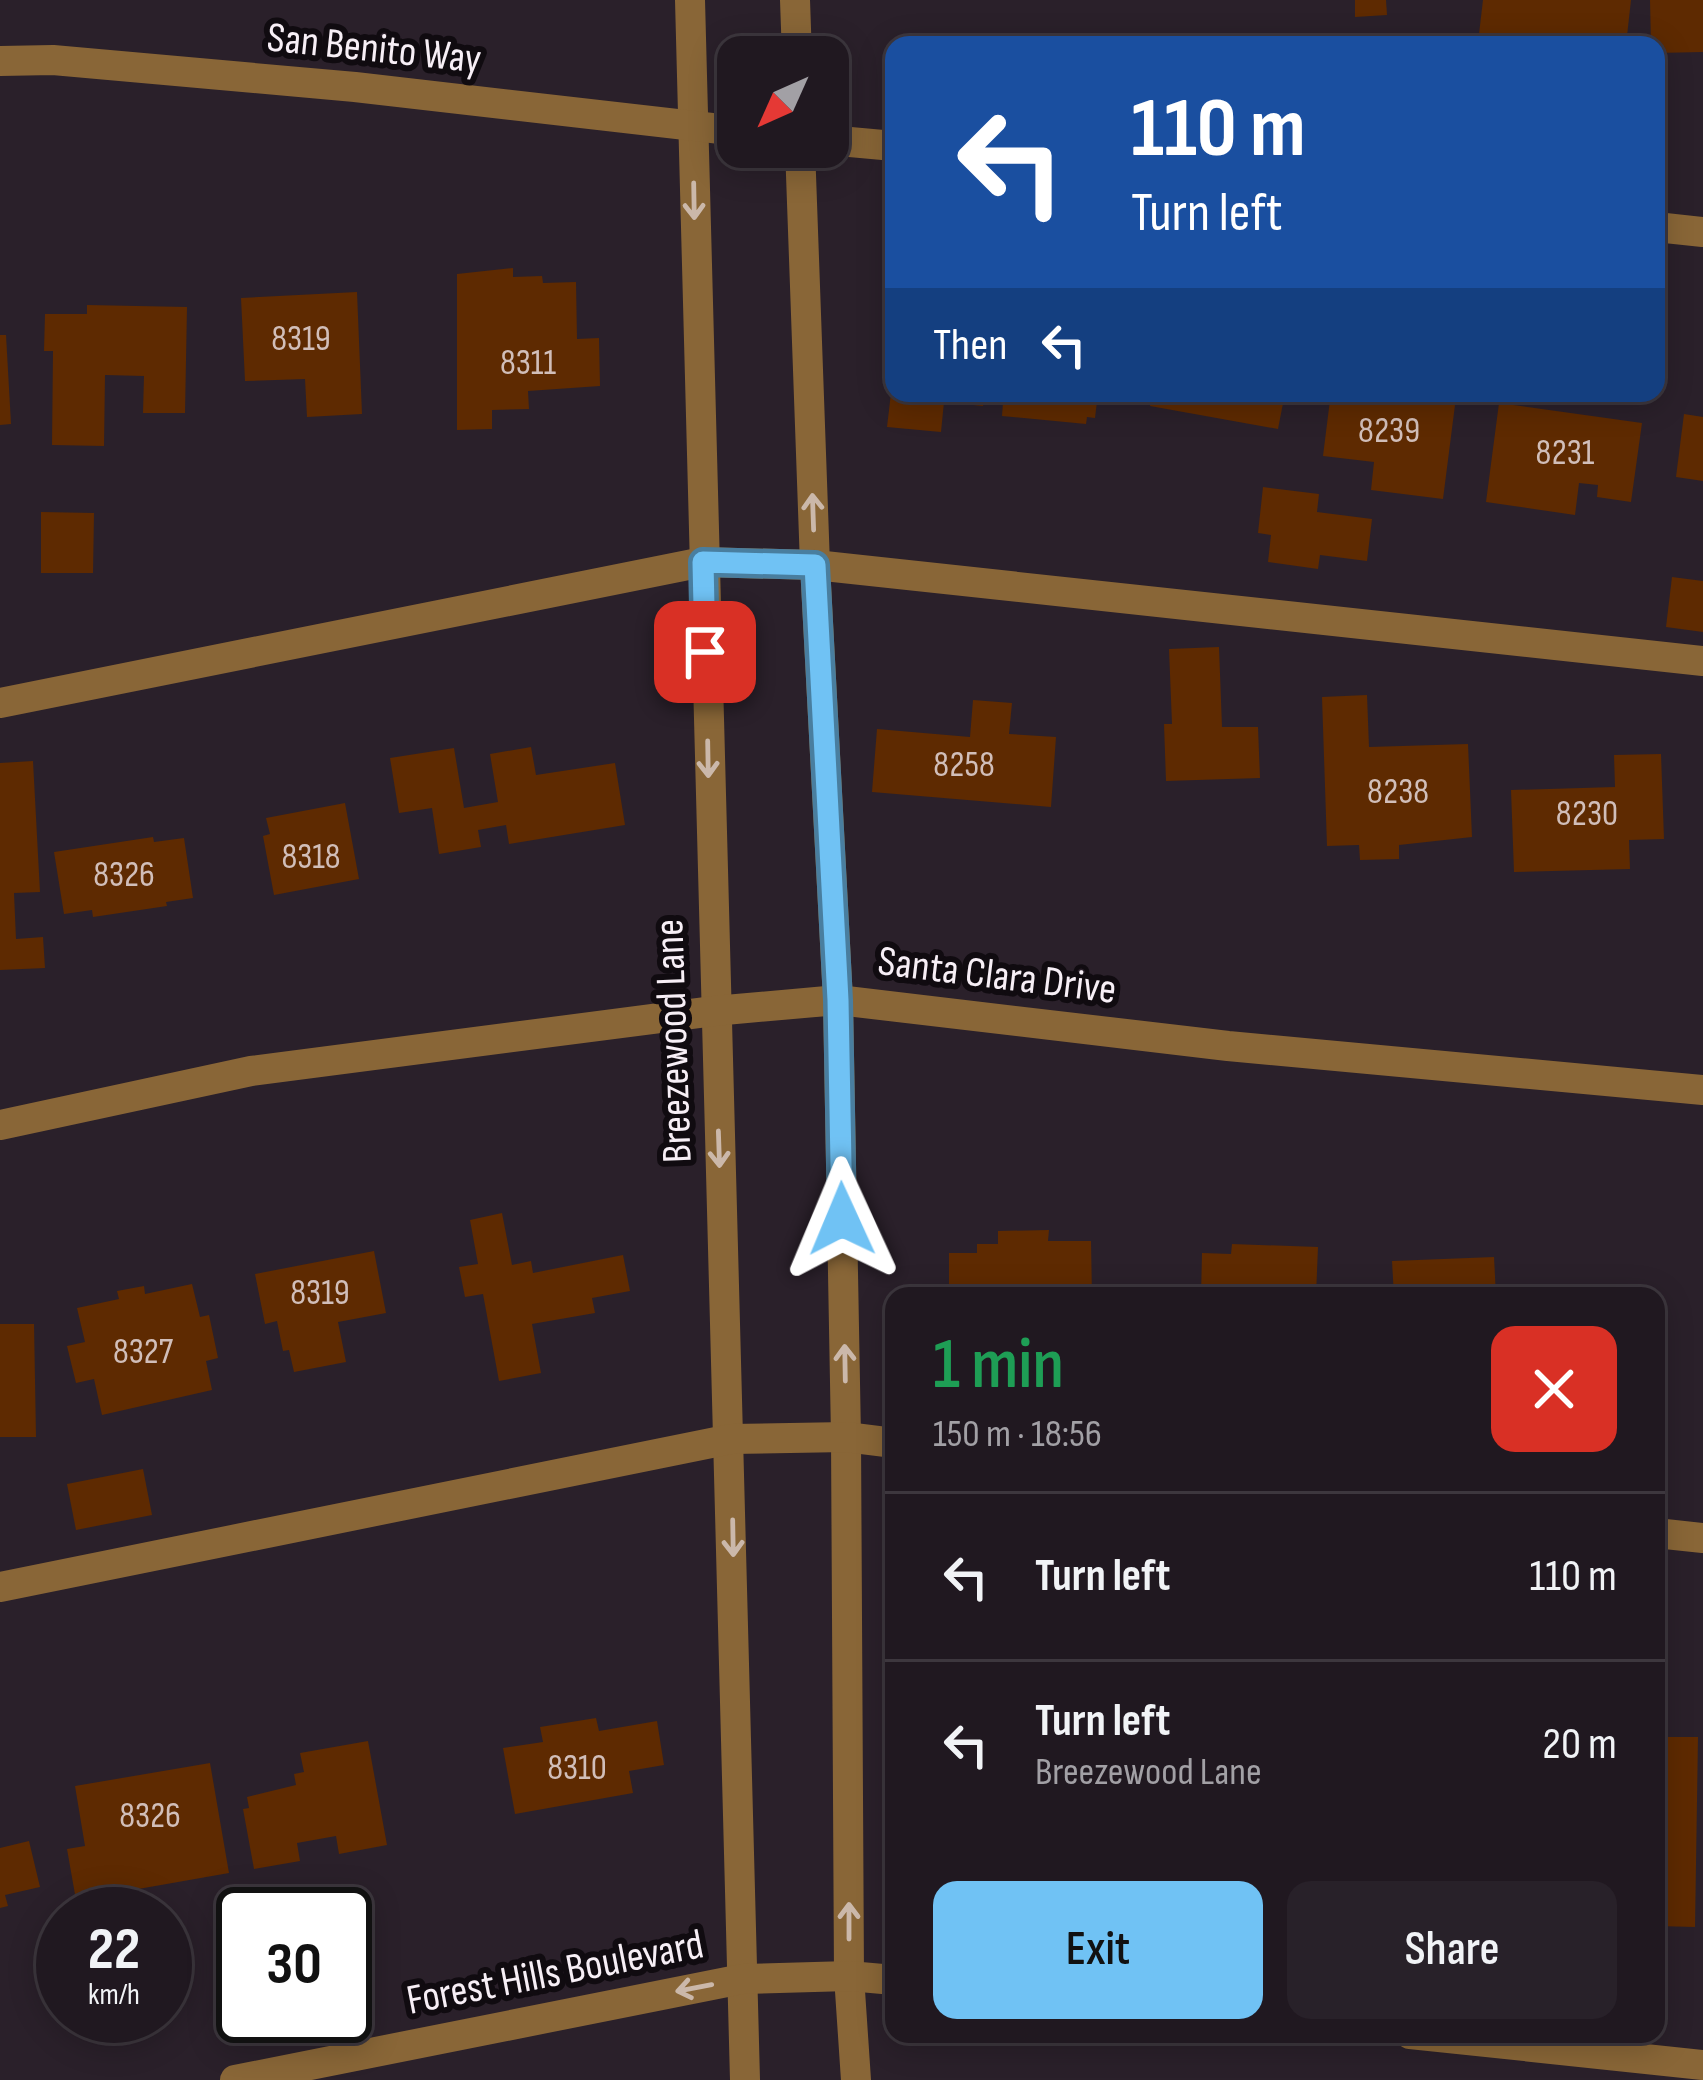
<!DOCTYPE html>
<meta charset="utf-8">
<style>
:root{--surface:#201820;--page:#282129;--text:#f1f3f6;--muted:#a2a0a5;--line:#3d373e;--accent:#70c2f4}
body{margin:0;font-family:"Sofia Sans Condensed",sans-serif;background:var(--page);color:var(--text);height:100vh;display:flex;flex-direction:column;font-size:45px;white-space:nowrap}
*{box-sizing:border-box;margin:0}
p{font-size:39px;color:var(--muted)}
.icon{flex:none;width:66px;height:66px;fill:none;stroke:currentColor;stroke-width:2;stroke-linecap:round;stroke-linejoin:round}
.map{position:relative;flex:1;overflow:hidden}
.sheet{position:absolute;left:885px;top:1287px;width:780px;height:756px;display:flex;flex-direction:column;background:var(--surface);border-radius:24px;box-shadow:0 6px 30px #0003,0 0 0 3px var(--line)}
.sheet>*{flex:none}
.guide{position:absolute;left:885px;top:36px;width:780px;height:366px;border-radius:24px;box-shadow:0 6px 30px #0003,0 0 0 3px var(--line);background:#1a4fa0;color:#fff;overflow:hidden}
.needle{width:78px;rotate:225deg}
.tools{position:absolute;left:717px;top:36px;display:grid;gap:24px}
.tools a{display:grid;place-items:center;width:132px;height:132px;border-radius:24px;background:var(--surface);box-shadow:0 6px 30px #0003,0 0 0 3px var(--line);font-size:60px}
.speed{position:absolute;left:36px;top:1887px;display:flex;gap:24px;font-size:60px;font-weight:700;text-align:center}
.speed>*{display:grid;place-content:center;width:156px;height:156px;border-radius:50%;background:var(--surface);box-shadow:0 6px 30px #0003,0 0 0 3px var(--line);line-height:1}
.speed small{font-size:30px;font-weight:400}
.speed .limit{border:6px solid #111;border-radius:18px;background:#fff;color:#111}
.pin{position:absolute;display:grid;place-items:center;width:102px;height:102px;color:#fff;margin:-51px;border-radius:24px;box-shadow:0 6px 18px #0006}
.me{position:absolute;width:132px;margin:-66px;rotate:359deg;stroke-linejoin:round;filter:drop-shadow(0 0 9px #0008)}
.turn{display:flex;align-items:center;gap:42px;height:252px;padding:0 48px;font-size:54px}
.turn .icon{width:156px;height:156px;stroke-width:2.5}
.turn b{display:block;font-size:84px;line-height:102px}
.then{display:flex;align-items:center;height:114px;padding:0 48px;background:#0003;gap:24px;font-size:45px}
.round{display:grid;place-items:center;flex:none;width:126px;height:126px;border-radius:24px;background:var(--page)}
.head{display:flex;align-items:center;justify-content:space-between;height:204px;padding:0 48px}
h1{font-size:72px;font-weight:600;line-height:90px;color:#1e9e55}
.primary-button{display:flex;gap:24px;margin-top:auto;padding:24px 48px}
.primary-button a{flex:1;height:138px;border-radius:24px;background:var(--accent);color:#111;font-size:48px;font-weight:600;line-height:138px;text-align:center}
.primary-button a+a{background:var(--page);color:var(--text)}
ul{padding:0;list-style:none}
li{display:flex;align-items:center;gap:36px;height:168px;padding:0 48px;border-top:3px solid var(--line)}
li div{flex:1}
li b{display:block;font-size:45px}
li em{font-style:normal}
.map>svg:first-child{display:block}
.building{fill:#5e2a01}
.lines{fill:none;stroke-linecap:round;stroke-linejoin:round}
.minor{stroke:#896637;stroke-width:30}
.oneway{stroke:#cbb8aa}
.route-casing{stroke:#497e9f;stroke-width:30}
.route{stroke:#70c2f4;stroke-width:21}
.labels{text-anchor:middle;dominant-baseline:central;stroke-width:12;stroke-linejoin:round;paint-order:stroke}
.number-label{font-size:36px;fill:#d1beb9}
.street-label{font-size:42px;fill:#f7eff6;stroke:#100b10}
</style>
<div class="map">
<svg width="1703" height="2080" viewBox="0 0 1703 2080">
<rect width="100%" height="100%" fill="#2a202a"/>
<g class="building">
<polygon points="1355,0 1386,0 1387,15 1355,17"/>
<polygon points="1483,0 1631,0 1626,45 1575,45 1479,34"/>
<polygon points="1650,0 1703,0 1703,52 1656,53 1656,45 1651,45"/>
<polygon points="513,268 513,277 542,276 543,283 576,282 577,339 599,338 600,386 528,391 529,409 492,410 492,429 457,430 457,274"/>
<polygon points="357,292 362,414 307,417 305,379 245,381 241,298"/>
<polygon points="87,305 187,307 185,413 143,413 144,376 105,375 104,446 52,445 53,351 44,351 45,314 87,314"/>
<polygon points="0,335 6,335 11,424 0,425"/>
<polygon points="891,393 1098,393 1095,418 1087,417 1086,424 1002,416 1003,402 984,400 983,406 944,402 941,432 887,427"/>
<polygon points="1153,393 1285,393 1278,429 1150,406"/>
<polygon points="1379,396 1455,405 1443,499 1371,490 1374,462 1323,456 1330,400 1378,405"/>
<polygon points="1499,403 1642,423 1631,502 1597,497 1598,485 1579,483 1575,515 1486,502"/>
<polygon points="1684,414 1703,417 1703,481 1676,477"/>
<polygon points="1263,487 1319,494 1317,512 1372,519 1367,561 1320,555 1318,569 1268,562 1271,535 1258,533"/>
<polygon points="41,512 94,513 93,573 41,573"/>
<polygon points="1672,577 1703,581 1703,632 1666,627"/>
<polygon points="1219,647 1222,727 1258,727 1260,778 1166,781 1164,724 1172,724 1169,649"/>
<polygon points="1367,695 1369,747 1468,744 1472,837 1399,845 1399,859 1360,860 1359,845 1327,846 1322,697"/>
<polygon points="973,700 1012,703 1009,734 1056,737 1051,807 872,792 877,729 970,737"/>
<polygon points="531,747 536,775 615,763 625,825 509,844 506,825 478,830 481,847 439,854 432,808 399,813 390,758 454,748 464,808 498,802 490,754"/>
<polygon points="1661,754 1664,839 1629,840 1630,869 1514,872 1511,790 1615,787 1614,755"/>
<polygon points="33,761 40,892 14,893 16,939 43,937 45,968 0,970 0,763"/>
<polygon points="345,803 359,879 274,895 263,836 270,834 266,818"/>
<polygon points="153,837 154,842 184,838 193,898 166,902 167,906 93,917 92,910 64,914 54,852"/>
<polygon points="502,1213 512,1265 531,1261 533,1273 623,1255 630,1291 592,1298 595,1313 532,1324 541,1373 499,1381 483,1294 465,1297 459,1267 478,1264 470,1220"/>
<polygon points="1049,1230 1048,1241 1091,1241 1092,1296 949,1296 949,1253 977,1253 977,1244 998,1244 998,1231"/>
<polygon points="1232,1244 1318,1247 1316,1296 1201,1296 1202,1253 1231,1254"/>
<polygon points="374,1251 386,1313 338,1322 346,1362 294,1372 289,1350 283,1351 277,1321 265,1324 255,1274"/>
<polygon points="1494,1257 1496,1296 1394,1296 1392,1261"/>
<polygon points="192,1284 200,1317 209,1315 218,1358 206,1361 212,1390 102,1415 94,1379 76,1383 67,1346 85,1342 77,1308 119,1299 117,1291 144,1286 145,1294"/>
<polygon points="0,1324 34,1324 36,1437 0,1437"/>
<polygon points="143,1469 152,1515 76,1530 67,1484"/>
<polygon points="596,1718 599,1731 657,1721 664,1765 629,1771 633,1793 515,1814 503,1748 543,1742 540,1727"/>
<polygon points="1656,1737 1698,1737 1695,1927 1656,1926"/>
<polygon points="368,1741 387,1845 339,1854 336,1836 297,1843 300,1861 254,1869 243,1809 249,1808 247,1797 296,1785 294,1774 304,1772 300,1753"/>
<polygon points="210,1763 229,1873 76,1900 67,1849 85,1846 75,1786"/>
<polygon points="29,1841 40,1887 5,1895 8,1906 0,1908 0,1848"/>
</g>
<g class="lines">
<g class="minor">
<polyline points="690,0 745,2080"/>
<polyline points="795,0 797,57"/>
<polyline points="0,61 53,60 355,87 738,131"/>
<polyline points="828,140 894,146"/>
<polyline points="800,147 815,565 838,1000 846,1437 849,1976 856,2080"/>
<polyline points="1656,227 1703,232"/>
<polyline points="0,703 703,562 815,565 1703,661"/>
<polyline points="0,1125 251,1071 714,1011 838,1000 1228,1046 1703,1090"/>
<polyline points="1656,1533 1703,1538"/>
<polyline points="0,1587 731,1439 846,1437 894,1443"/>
<polyline points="1410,2034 1703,2065"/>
<polyline points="235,2080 742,1979 849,1976 894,1980"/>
</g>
</g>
<defs><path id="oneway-shaft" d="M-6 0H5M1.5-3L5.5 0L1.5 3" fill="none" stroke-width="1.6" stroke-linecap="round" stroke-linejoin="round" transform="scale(3)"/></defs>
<g class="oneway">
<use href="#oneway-shaft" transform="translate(694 201) rotate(89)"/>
<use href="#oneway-shaft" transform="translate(813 512) rotate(-92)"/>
<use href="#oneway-shaft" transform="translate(708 759) rotate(89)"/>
<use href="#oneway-shaft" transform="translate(719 1149) rotate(88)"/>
<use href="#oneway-shaft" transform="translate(845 1363) rotate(-91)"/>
<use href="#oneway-shaft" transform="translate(733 1538) rotate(89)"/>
<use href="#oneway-shaft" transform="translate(849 1921) rotate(-90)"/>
<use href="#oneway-shaft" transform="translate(694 1988) rotate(169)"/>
</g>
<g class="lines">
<g class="route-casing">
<polyline id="route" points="705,652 703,562 815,565 838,1000 842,1219"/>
</g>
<use href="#route" class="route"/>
</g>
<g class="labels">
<g class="number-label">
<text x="301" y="339">8319</text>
<text x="528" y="363">8311</text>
<text x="1389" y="431">8239</text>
<text x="1565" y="453">8231</text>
<text x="964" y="765">8258</text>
<text x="1398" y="792">8238</text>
<text x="1587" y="814">8230</text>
<text x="311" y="857">8318</text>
<text x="124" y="875">8326</text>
<text x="320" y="1293">8319</text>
<text x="143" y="1352">8327</text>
<text x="577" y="1768">8310</text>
<text x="150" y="1816">8326</text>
</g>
<g class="street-label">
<text transform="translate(374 49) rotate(6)">San Benito Way</text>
<text transform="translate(997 976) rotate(7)">Santa Clara Drive</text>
<text transform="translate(674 1041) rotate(-92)">Breezewood Lane</text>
<text transform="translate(555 1973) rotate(-11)">Forest Hills Boulevard</text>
</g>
</g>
</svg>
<div class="tools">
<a><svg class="needle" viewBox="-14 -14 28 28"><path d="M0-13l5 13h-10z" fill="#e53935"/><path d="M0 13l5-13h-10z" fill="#a2a0a5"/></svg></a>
</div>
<div class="speed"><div>22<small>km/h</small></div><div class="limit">30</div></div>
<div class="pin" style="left:705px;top:652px;background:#d93025"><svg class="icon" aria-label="arrive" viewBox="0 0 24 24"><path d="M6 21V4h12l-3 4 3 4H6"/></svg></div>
<svg class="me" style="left:842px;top:1219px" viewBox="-20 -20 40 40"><path d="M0-17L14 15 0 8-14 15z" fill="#70c2f4" stroke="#fff" stroke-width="4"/></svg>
<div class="guide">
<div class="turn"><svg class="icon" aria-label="left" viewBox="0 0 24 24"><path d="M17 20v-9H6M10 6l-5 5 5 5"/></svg><div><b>110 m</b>Turn left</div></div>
<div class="then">Then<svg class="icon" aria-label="left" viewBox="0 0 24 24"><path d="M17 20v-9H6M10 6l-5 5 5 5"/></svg></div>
</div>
<section class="sheet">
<div class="head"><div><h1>1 min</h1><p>150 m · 18:56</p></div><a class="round" style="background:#d93025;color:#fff"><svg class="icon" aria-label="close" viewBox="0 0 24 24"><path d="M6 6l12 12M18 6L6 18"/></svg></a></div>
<ul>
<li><svg class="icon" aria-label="left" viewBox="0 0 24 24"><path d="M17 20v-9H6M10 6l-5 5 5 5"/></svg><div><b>Turn left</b></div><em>110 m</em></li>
<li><svg class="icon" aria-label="left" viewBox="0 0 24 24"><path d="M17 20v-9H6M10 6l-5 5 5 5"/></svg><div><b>Turn left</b><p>Breezewood Lane</p></div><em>20 m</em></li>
</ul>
<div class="primary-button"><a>Exit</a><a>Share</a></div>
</section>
</div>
